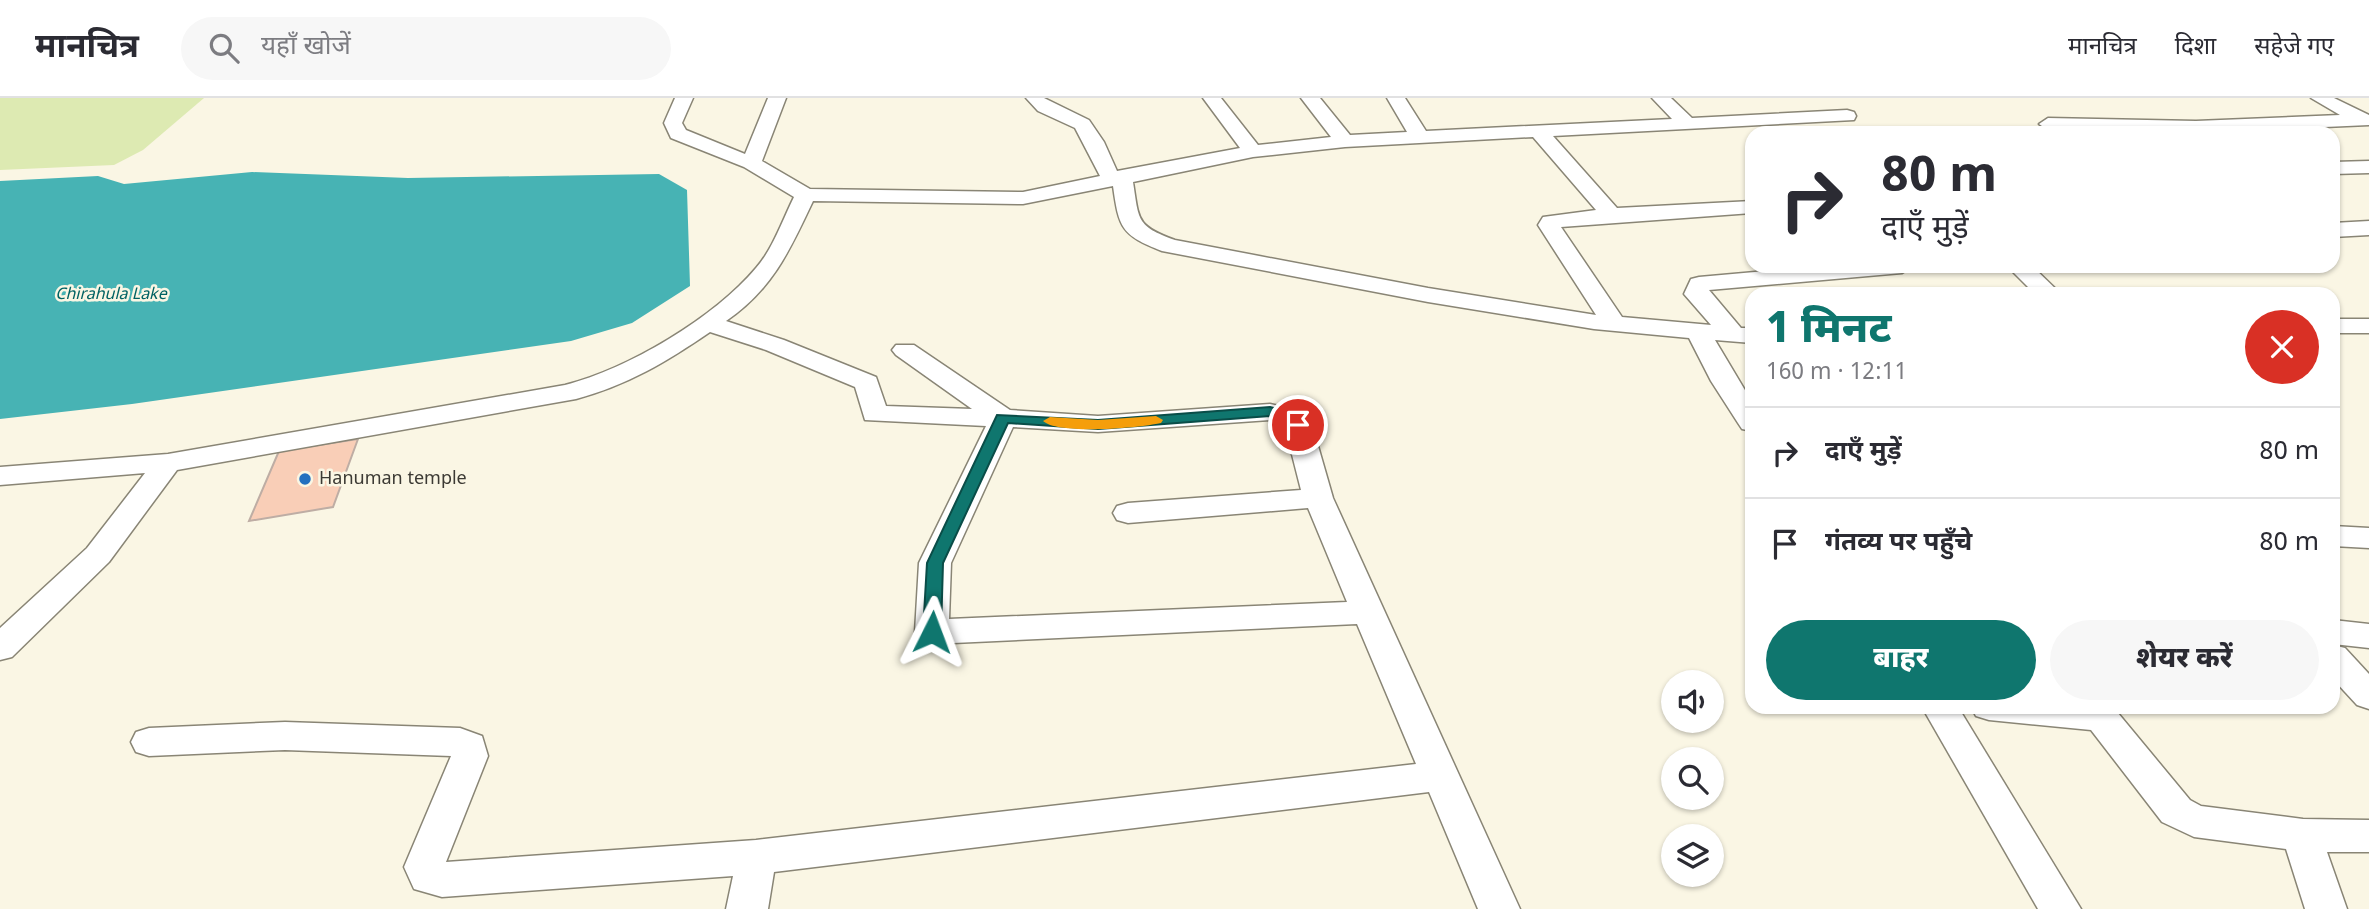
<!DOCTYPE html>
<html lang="hi">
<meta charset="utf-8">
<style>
:root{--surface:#fff;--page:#f7f7f7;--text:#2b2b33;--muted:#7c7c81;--line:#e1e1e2;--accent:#0f766e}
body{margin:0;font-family:Georgia,"Noto Sans Devanagari",serif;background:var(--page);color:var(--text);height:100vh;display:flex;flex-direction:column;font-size:26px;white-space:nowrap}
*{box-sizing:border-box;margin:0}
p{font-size:23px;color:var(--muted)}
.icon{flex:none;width:38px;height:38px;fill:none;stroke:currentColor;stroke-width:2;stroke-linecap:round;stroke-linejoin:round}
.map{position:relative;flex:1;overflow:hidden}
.panel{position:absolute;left:1745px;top:189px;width:595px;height:427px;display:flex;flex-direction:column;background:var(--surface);border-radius:21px;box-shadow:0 2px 5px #0004}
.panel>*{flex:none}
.guide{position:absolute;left:1745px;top:28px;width:595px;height:147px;border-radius:21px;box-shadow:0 2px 5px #0004;background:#fff;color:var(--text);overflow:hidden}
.buttons{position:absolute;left:1661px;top:572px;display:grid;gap:14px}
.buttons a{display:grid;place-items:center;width:63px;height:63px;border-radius:50%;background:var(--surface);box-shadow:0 2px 5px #0004;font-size:35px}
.pin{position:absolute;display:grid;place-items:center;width:60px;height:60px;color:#fff;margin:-30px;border:4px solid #fff;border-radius:50%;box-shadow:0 2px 7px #0007}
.me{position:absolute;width:77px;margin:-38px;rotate:3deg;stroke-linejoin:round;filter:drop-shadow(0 0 5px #0008)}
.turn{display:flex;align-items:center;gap:24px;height:147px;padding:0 21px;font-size:32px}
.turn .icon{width:91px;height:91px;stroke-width:2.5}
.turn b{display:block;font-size:49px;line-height:60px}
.round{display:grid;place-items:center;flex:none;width:74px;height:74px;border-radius:37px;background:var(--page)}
.head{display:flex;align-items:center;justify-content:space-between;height:119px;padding:0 21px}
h1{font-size:42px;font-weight:800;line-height:52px;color:var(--accent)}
.primary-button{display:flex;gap:14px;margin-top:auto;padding:14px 21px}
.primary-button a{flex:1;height:80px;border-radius:42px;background:var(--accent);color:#fff;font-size:28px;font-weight:800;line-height:80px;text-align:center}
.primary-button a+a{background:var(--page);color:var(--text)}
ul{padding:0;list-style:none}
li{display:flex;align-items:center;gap:21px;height:91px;padding:0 21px;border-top:2px solid var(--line)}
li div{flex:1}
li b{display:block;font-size:26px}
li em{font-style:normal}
header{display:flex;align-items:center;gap:42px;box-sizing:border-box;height:98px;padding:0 35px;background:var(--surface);border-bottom:2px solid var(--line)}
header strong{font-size:33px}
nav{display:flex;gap:38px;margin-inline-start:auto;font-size:24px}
.search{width:490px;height:63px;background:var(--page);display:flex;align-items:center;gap:18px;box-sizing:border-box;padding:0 24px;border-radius:38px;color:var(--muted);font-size:26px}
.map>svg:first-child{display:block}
.green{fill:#ddeab2}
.water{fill:#47b3b4}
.building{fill:#f9ceb7;stroke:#beada4;stroke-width:2}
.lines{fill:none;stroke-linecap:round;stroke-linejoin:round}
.minor-casing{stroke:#898575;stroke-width:3}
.minor{fill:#fff;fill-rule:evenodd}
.route{fill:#0f766e;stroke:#0a4d48;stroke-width:2}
.slow{fill:#f59e0b}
.poi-dot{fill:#2370bf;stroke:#faf6e4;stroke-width:2.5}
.labels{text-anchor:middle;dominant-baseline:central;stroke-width:5;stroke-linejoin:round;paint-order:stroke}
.far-water-label{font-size:16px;font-style:italic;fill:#006263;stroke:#faf6e4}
.poi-label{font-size:18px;fill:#3c3a34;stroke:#faf6e4;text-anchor:start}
</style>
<header>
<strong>मानचित्र</strong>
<div class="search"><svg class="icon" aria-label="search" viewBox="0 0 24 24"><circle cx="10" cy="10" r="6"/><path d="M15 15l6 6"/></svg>यहाँ खोजें</div>
<nav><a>मानचित्र</a><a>दिशा</a><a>सहेजे गए</a></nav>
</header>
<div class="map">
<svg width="2369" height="811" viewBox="0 0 2369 811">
<rect width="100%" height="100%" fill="#faf6e4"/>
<polygon class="green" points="0,0 204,0 143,52 114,67 0,72"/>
<polygon class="water" points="252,74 408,80 659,76 687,92 690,188 632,225 571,243 132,306 0,321 0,83 98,78 124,86"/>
<polygon class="building" points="358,341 333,409 249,423 279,353"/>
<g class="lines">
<g class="minor-casing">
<g id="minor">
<path d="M675 0H693L682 25 686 32 745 56 768 0H786L762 63 810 91 1023 94 1100 78 1075 30 1038 13 1026 0H1044L1089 22 1104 44 1117 73 1240 50 1203 0H1221L1258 47 1331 39 1301 0H1320L1350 37 1407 34 1387 0H1405L1426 33 1672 21 1652 0H1671L1692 20 1847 12 1854 14 1856 18 1854 22 1553 38 1617 110 1752 103V115L1561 129 1622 219 1711 227 1684 196 1691 181 1699 179 1824 168H1913L1902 175 1709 192 1741 230H1752V245L1715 242 1752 304V333L1742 331 1738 325 1711 283 1689 240 1594 231 1428 204 1162 153C1121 137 1119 130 1113 88L1023 106 813 103C790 152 772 192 726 223L784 242 876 279 886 308 972 311 896 257 892 252 896 247H914L1010 312 1098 318 1270 306 1301 313 1312 327 1333 400 1520 811H1478L1429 694 774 774 768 811H726L733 778 442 799 414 791 404 769 451 658 285 652 149 658 136 654 131 644 136 634 149 630 285 624 460 630 482 638 488 658 446 764 756 742 1416 666 1357 526 932 546 920 542 915 534 919 465 986 328 865 322 855 289 766 252 710 234C666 264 628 287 576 301L177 372 109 464 12 559 0 562V530L87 450 145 375 0 387V369L168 356 565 287C628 271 714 220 756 170 773 151 783 121 794 99L744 69 671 40 664 25ZM1533 39 1596 112 1543 119 1538 127 1596 217 1428 190 1175 142C1136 128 1139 122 1133 84L1253 59 1345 49ZM1270 322 1285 329 1301 392 1128 405 1117 408 1113 415 1117 422 1128 425 1308 410 1347 504 949 521 951 465 1013 329 1098 334Z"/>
<polygon points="2311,0 2334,0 2369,17 2369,27 2196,35 2048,32 2039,26 2048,20 2196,23 2340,17"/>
<polygon points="2369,63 2369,75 2333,76 2333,64"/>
<polygon points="2369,123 2369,137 2333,139 2333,125"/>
<polygon points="2007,168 2032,168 2061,196 2035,196"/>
<rect x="2333" y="221" width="36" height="14"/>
<polygon points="2333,428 2369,430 2369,450 2333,448"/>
<polygon points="2333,522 2369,526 2369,550 2333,546"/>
<polygon points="2333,547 2345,550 2369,576 2369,611 2357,607 2333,581"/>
<polygon points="1922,609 1958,609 2081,811 2038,811"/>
<polygon points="1971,609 2113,609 2190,702 2201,708 2303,721 2369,722 2369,754 2327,754 2347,811 2305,811 2286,751 2194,739 2162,724 2091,632 1989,622 1976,618"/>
</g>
</g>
<use href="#minor" class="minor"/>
</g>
<polygon class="route" points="1270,309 1296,316 1306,327 1303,330 1293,330 1285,322 1270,318 1098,331 1008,325 943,465 941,534 938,538 925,538 923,534 927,465 997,317 1098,322"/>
<path class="slow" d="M1156 318 1163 322 1161 325C1140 330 1058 337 1043 323L1050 319 1098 322Z"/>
<circle class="poi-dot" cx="305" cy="381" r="7"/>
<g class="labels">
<g class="far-water-label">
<text x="111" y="197">Chirahula Lake</text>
</g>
<g class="poi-label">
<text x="319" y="381">Hanuman temple</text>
</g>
</g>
</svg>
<div class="buttons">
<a><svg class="icon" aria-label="sound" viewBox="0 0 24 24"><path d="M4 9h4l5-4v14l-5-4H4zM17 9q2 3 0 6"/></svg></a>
<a><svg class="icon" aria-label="search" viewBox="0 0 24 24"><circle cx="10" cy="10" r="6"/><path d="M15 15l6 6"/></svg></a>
<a><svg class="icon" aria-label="layers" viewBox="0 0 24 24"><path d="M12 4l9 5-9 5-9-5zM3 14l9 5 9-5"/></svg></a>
</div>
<div class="pin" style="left:1298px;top:327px;background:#d93025"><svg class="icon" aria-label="arrive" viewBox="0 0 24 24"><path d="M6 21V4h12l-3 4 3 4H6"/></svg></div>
<svg class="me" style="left:932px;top:534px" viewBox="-20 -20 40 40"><path d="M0-17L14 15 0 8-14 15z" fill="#0f766e" stroke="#fff" stroke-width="4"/></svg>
<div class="guide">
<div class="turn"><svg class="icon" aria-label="right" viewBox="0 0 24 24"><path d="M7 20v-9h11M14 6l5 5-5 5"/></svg><div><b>80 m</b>दाएँ मुड़ें</div></div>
</div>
<section class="panel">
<div class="head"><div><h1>1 मिनट</h1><p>160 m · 12:11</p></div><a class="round" style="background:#d93025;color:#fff"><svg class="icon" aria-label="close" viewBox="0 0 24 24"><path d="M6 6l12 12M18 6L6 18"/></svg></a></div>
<ul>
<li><svg class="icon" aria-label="right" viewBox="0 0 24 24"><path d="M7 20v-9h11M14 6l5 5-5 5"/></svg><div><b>दाएँ मुड़ें</b></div><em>80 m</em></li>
<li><svg class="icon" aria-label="arrive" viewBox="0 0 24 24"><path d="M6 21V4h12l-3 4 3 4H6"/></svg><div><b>गंतव्य पर पहुँचे</b></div><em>80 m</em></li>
</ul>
<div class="primary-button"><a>बाहर</a><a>शेयर करें</a></div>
</section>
</div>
